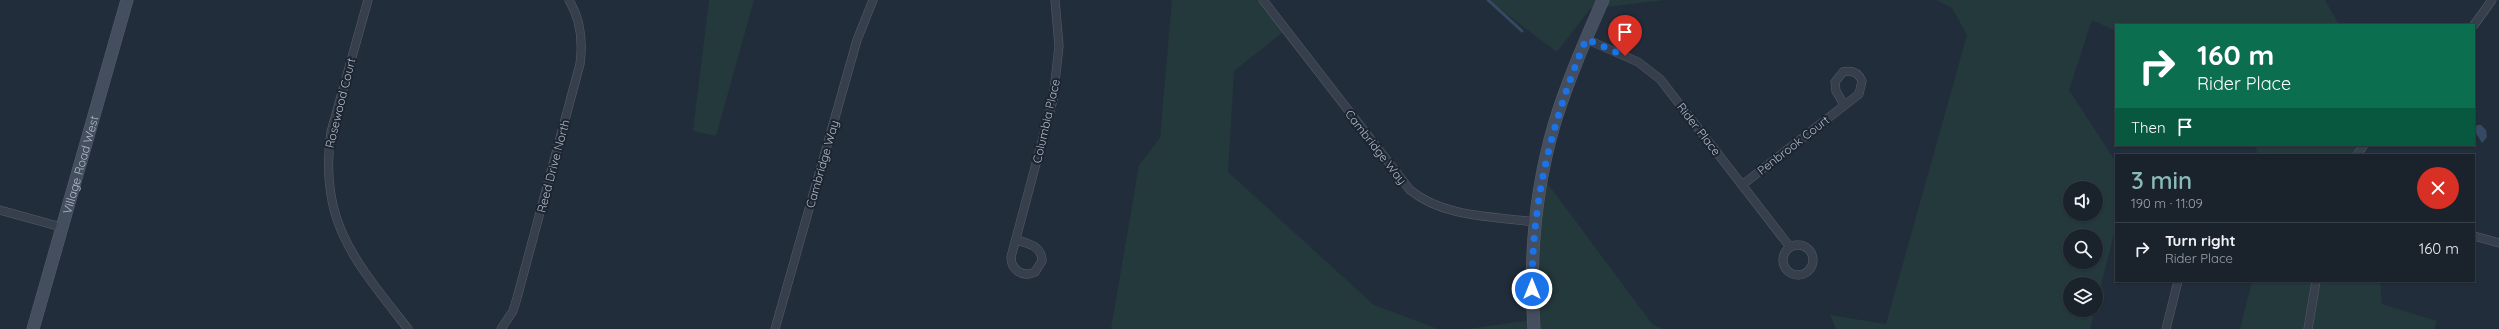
<!DOCTYPE html>
<meta charset="utf-8">
<style>
:root{--surface:#1a222c;--page:#232a34;--text:#f1f3f6;--muted:#9fa4a9;--line:#383f48;--accent:#8bbbb9}
body{margin:0;font-family:Quicksand,sans-serif;background:var(--page);color:var(--text);height:100vh;display:flex;flex-direction:column;font-size:15px;white-space:nowrap}
*{box-sizing:border-box;margin:0}
p{font-size:13px;color:var(--muted)}
.icon{flex:none;width:22px;height:22px;fill:none;stroke:currentColor;stroke-width:2;stroke-linecap:round;stroke-linejoin:round}
.map{position:relative;flex:1;overflow:hidden}
.sheet{position:absolute;left:2115px;top:154px;width:360px;height:128px;display:flex;flex-direction:column;background:var(--surface);border-radius:0px;box-shadow:0 1px 3px #0004,0 0 0 1px var(--line)}
.sheet>*{flex:none}
.top-card{position:absolute;left:2115px;top:24px;width:360px;height:122px;border-radius:0px;box-shadow:0 1px 3px #0004,0 0 0 1px var(--line);background:#0b6e4f;color:#fff;overflow:hidden}
.controls{position:absolute;left:2063px;top:181px;display:grid;gap:8px}
.controls a{display:grid;place-items:center;width:40px;height:40px;border-radius:50%;background:var(--surface);box-shadow:0 1px 3px #0004,0 0 0 1px var(--line);font-size:20px}
.pin{position:absolute;display:grid;place-items:center;width:34px;height:34px;color:#fff;margin:-41px -17px;border-radius:50% 50% 50% 0;rotate:-45deg;box-shadow:0 0 4px #0007}
.pin .icon{rotate:45deg}
.me{position:absolute;width:44px;margin:-22px;rotate:0deg;stroke-linejoin:round;filter:drop-shadow(0 0 3px #0008)}
.turn{display:flex;align-items:center;gap:14px;height:84px;padding:0 16px;font-size:18px}
.turn .icon{width:52px;height:52px;stroke-width:2.5}
.turn b{display:block;font-size:28px;line-height:34px}
.then{display:flex;align-items:center;height:38px;padding:0 16px;background:#0003;gap:8px;font-size:15px}
.round{display:grid;place-items:center;flex:none;width:42px;height:42px;border-radius:21px;background:var(--page)}
.headline{display:flex;align-items:center;justify-content:space-between;height:68px;padding:0 16px}
h1{font-size:24px;font-weight:600;line-height:30px;color:var(--accent)}
ul{padding:0;list-style:none}
li{display:flex;align-items:center;gap:12px;height:52px;padding:0 16px;border-top:1px solid var(--line)}
li div{flex:1}
li b{display:block;font-size:15px}
li em{font-style:normal}
.map>svg:first-child{display:block}
.green{fill:#24393c;fill-rule:evenodd}
.water{fill:#364962}
.lines{fill:none;stroke-linecap:round;stroke-linejoin:round}
.stream{stroke:#364962;stroke-width:3}
.street-casing{stroke:#545d69;stroke-width:9}
.secondary-casing{stroke:#545d69;stroke-width:13}
.street{stroke:#363f4b;stroke-width:8}
.secondary{stroke:#444e5e;stroke-width:12}
.route{stroke:#1a73e8;stroke-width:7;stroke-dasharray:0 12.6}
.labels{text-anchor:middle;dominant-baseline:central;stroke-width:4;stroke-linejoin:round;paint-order:stroke}
.street-label{font-size:12px;fill:#b1bac7;stroke:#1b2430}
</style>
<div class="map">
<svg width="2499" height="329" viewBox="0 0 2499 329">
<rect width="100%" height="100%" fill="#222d3b"/>
<g class="green">
<polygon points="709,0 754,0 716,136 693,131"/>
<polygon points="1172,0 1264,0 1283,32 1234,71 1228,172 1374,305 1438,329 1111,329 1139,165 1160,138"/>
<polygon points="1488,0 1665,0 1590,9 1557,52"/>
<path d="M1936 0H2325L2339 25H2116V31L2092 20 2069 90 2116 162V226L2096 305V284H2070V310H2095L2090 329H1836L1830 315 1886 324 1967 35 1952 8ZM2070 188H2096V214H2070ZM2070 236H2096V262H2070Z"/>
<polygon points="2255,145 2364,145 2358,155 2258,155"/>
<polygon points="1542,176 1653,325 1664,329 1467,329 1531,320"/>
<polygon points="2252,281 2380,281 2382,304 2437,321 2434,329 2240,329"/>
</g>
<polygon class="water" points="2477,125 2481,125 2486,130 2487,137 2482,143 2474,130"/>
<g class="lines">
<polyline class="stream" points="1488,0 1522,31"/>
<g class="street-casing">
<g id="street">
<path d="M368 0 331 132C318 222 356 262 408 329"/>
<path d="M1263 0 1410 190C1445 218 1492 216 1535 222"/>
<polyline points="2474,25 2492,0"/>
<polyline points="1586,39 1638,62 1660,79 1790,247"/>
<polyline points="2357,155 2364,145"/>
<path d="M1742 185 1859 94 1862 81C1858 72 1852 70 1843 72L1835 82 1836 91 1844 105"/>
<polyline points="0,210 61,227"/>
<polyline points="2474,236 2499,243"/>
<path d="M1016 240C1028 243 1042 246 1042 261L1035 272C1023 278 1011 270 1011 257L1053 100 1059 46 1055 0"/>
<circle cx="1798" cy="260" r="15"/>
<path d="M501 329 513 311 517 298 580 64C583 42 581 20 569 0"/>
<polyline points="775,329 857,40 873,0"/>
<polyline points="2166,329 2178,281"/>
<polyline points="2308,329 2316,281"/>
</g>
</g>
<g class="secondary-casing">
<g id="secondary">
<path id="s1" d="M33 329 127 0"/>
<path d="M1534 329C1529 260 1535 191 1554 125 1567 82 1585 41 1603 0"/>
</g>
</g>
<use href="#street" class="street"/>
<use href="#secondary" class="secondary"/>
</g>
<g class="lines">
<path class="route" d="M1532 289C1532 198 1552 122 1586 39L1625 56"/>
</g>
<g class="labels">
<g class="street-label">
<text transform="translate(340 103) rotate(-76)">Rosewood Court</text>
<text transform="translate(1046 121) rotate(-77)">Columbia Place</text>
<text transform="translate(1699 129) rotate(52)">Rider Place</text>
<text transform="translate(1793 145) rotate(-38)">Penbrook Court</text>
<text transform="translate(1376 147) rotate(52)">Cambridge Way</text>
<text stroke="none"><textPath href="#s1" startOffset="171">Village Road West</textPath></text>
<text transform="translate(822 164) rotate(-74)">Cambridge Way</text>
<text transform="translate(553 166) rotate(-75)">Reed Drive North</text>
</g>
</g>
</svg>
<div class="controls">
<a><svg class="icon" aria-label="sound" viewBox="0 0 24 24"><path d="M4 9h4l5-4v14l-5-4H4zM17 9q2 3 0 6"/></svg></a>
<a><svg class="icon" aria-label="search" viewBox="0 0 24 24"><circle cx="10" cy="10" r="6"/><path d="M15 15l6 6"/></svg></a>
<a><svg class="icon" aria-label="layers" viewBox="0 0 24 24"><path d="M12 4l9 5-9 5-9-5zM3 14l9 5 9-5"/></svg></a>
</div>
<div class="pin" style="left:1625px;top:56px;background:#d93025"><svg class="icon" aria-label="arrive" viewBox="0 0 24 24"><path d="M6 21V4h12l-3 4 3 4H6"/></svg></div>
<svg class="me" style="left:1532px;top:289px" viewBox="-20 -20 40 40"><circle r="17" fill="#1a73e8" stroke="#fff" stroke-width="3"/><path d="M0-11L8 9 0 5-8 9z" fill="#fff"/></svg>
<div class="top-card">
<div class="turn"><svg class="icon" aria-label="right" viewBox="0 0 24 24"><path d="M7 20v-9h11M14 6l5 5-5 5"/></svg><div><b>160 m</b>Rider Place</div></div>
<div class="then">Then<svg class="icon" aria-label="arrive" viewBox="0 0 24 24"><path d="M6 21V4h12l-3 4 3 4H6"/></svg></div>
</div>
<section class="sheet">
<div class="headline"><div><h1>3 min</h1><p>190 m · 11:09</p></div><a class="round" style="background:#d93025;color:#fff"><svg class="icon" aria-label="close" viewBox="0 0 24 24"><path d="M6 6l12 12M18 6L6 18"/></svg></a></div>
<ul>
<li><svg class="icon" aria-label="right" viewBox="0 0 24 24"><path d="M7 20v-9h11M14 6l5 5-5 5"/></svg><div><b>Turn right</b><p>Rider Place</p></div><em>160 m</em></li>
</ul>
</section>
</div>
